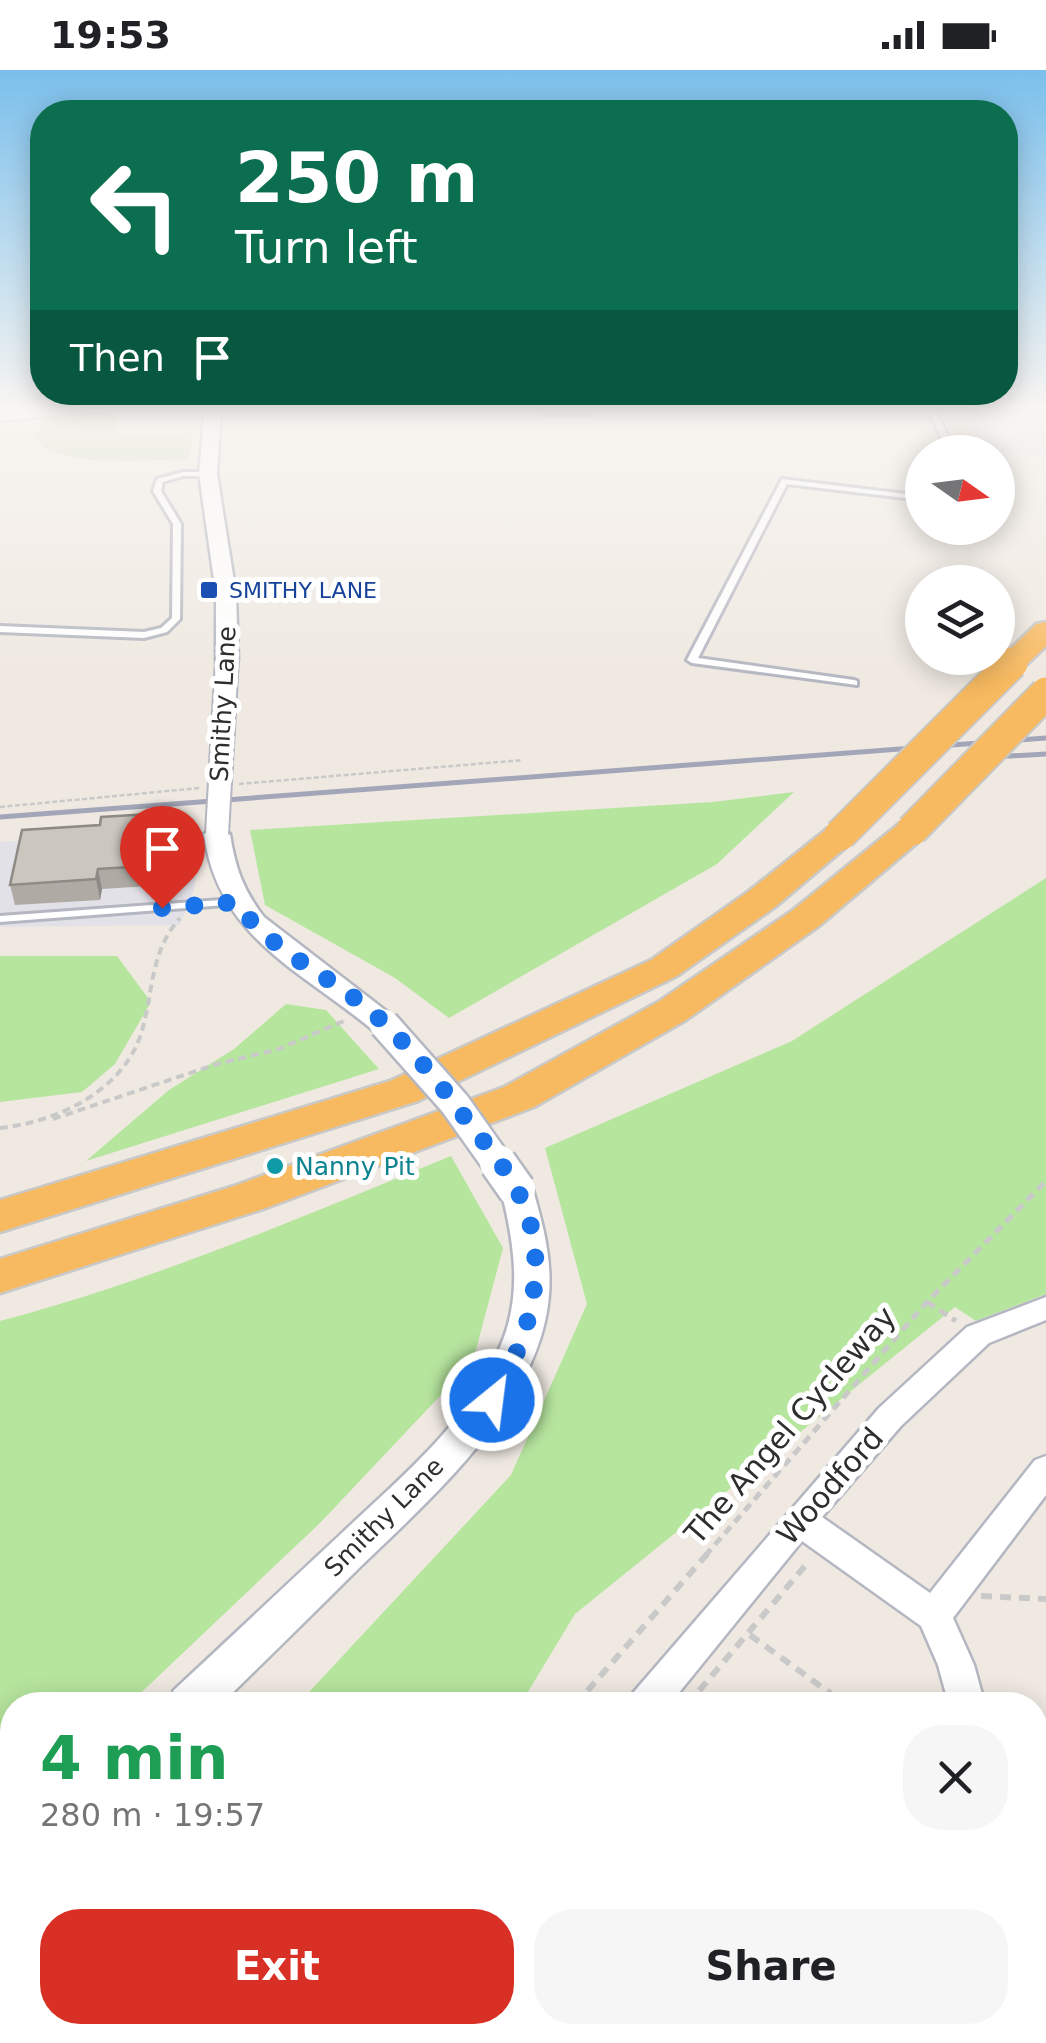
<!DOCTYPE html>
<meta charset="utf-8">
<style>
:root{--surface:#fff;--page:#f6f6f6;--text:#202124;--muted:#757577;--accent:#d93025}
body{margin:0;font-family:"DejaVu Sans",sans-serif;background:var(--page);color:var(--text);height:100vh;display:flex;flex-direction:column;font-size:38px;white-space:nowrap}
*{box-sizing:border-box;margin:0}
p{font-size:32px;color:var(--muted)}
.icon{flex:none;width:55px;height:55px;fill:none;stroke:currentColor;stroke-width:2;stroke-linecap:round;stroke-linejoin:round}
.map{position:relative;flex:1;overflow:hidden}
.sheet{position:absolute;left:0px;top:1622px;width:1048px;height:352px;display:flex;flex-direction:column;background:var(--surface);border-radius:40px 40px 0 0;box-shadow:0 5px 25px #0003}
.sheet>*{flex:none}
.top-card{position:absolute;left:30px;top:30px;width:988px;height:305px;border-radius:40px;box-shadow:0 5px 25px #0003;background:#0b6e4f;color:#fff;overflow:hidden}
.needle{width:65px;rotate:104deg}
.controls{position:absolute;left:905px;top:365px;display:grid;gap:20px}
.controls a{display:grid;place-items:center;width:110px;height:110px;border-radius:50%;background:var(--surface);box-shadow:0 5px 25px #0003;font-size:50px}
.pin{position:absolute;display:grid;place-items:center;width:85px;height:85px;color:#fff;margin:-102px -42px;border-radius:50% 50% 50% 0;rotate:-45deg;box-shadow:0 0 10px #0007}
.pin .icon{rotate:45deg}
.me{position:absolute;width:110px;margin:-55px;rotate:29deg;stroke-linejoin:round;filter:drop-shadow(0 0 8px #0008)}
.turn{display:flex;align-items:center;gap:35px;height:210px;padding:0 40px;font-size:45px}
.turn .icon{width:130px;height:130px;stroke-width:2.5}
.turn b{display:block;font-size:70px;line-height:85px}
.then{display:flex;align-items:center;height:95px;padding:0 40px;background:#0003;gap:20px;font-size:38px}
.round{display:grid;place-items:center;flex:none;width:105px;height:105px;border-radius:40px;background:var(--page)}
.headline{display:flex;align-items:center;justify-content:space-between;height:170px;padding:0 40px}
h1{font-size:60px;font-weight:700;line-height:75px;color:#1e9e55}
.button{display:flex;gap:20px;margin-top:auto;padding:20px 40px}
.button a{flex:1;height:115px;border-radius:40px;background:var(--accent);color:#fff;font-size:40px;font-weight:700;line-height:115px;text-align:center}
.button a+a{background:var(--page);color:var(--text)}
.status{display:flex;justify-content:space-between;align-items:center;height:70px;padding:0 50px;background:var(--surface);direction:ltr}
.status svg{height:28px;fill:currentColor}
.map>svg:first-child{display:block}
.industrial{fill:#e3e1e8}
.green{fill:#b6e59e}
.cemetery{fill:#c8d9b8}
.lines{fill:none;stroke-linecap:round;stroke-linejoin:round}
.service-casing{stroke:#b4b7c1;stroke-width:6}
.minor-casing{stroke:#b4b7c1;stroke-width:5}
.tertiary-casing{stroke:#b4b7c1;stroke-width:5}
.trunk-casing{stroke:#c9c9c9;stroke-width:5}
.path-far3{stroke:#c9c9c9;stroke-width:2.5;stroke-dasharray:5 2.5;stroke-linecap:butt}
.path-far2{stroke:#c9c9c9;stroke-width:4;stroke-dasharray:8 5;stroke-linecap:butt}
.path-far1{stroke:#c9c9c9;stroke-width:5;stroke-dasharray:9 6;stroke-linecap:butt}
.path{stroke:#c9c9c9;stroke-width:6;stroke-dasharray:11 8;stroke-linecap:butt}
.service{fill:#fff;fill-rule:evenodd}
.minor{fill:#fff;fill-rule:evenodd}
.tertiary{fill:#fff;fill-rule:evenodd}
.trunk{fill:#f8ba60;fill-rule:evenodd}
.rail{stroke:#a3a6b8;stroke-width:5}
.tertiary-bridge-far2-casing{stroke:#b4b7c1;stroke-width:26;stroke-linecap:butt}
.tertiary-bridge-far1-casing{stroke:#b4b7c1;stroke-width:34;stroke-linecap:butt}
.tertiary-bridge-casing{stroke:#b4b7c1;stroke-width:41;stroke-linecap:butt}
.trunk-bridge-casing{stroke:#c9c9c9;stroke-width:35;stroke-linecap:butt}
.tertiary-bridge-far2{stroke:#fff;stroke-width:22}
.tertiary-bridge-far1{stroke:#fff;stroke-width:29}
.tertiary-bridge{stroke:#fff;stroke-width:36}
.trunk-bridge{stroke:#f8ba60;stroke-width:31}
.wall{fill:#afaba4}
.shaded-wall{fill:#8e8b86}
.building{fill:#cbc7bf;stroke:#8e8b86;stroke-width:2.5}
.route{stroke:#1a73e8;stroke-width:18;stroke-dasharray:0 32.4}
.transit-dot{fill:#1a4fb4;stroke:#fff;stroke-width:4}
.culture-dot{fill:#0f9aa8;stroke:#fff;stroke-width:4}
.labels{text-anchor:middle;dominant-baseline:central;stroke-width:10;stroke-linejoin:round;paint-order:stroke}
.far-transit-label{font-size:22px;fill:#164399;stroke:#fff;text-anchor:start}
.street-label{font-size:25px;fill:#2e2e2e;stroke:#fff}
.culture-label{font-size:25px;fill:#0d838f;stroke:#fff;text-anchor:start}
.near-street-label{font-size:30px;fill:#2e2e2e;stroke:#fff}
</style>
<div class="status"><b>19:53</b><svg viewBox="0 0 49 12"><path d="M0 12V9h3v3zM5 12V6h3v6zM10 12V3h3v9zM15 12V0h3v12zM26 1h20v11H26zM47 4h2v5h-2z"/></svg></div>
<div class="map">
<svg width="1046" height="1973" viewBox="0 0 1046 1973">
<rect width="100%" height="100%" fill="#efe9e1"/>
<g class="industrial">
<polygon points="980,343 1046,350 1046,387 959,375 971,344"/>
<polygon points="202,757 194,820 180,855 0,857 0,772"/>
</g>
<g class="green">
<polygon points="794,722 717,794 449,948 395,908 265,835 250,760 713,732"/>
<polygon points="1046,808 1046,1224 976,1251 955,1237 575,1544 520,1635 297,1635 511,1405 587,1234 545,1078 792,971"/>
<polygon points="0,886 117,886 151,932 115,994 82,1022 0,1032"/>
<polygon points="286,934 326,940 379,999 86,1091 169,1020 234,979"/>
<path d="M451 1086 503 1178 473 1291 320 1453 128 1635H12V1799L0 1820V1251C155 1210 302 1147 451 1086Z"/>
<polygon points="29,1962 322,1962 322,1963 315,1973 22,1973"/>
</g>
<path class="cemetery" d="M111 340 120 364 193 363 189 389C155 389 50 401 34 365L48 349Z"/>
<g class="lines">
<g class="service-casing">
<g id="service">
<polygon points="345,335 334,338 331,336 331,335"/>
<polygon points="926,335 933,335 955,382 948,382"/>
<polygon points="183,402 208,402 212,404 208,406 183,406 163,412 161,421 181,454 180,549 167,562 144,568 0,562 0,556 144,562 161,558 172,548 173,454 153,421 157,409"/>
<polygon points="782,409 922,426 922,430 787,414 698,588 854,610 857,611 857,615 692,593 687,590"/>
<polygon points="235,829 239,830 241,832 239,834 0,852 0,846"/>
</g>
</g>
<g class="minor-casing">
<g id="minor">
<polygon points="1046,1227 1046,1250 989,1273 901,1356 822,1447 930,1523 1035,1390 1046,1386 1046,1425 953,1548 974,1595 985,1635 949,1635 938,1595 921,1556 802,1471 669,1635 628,1635 633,1623 879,1338 967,1257"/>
<polygon points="1035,1924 1046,1929 1046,1973 1024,1973 1020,1962 1035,1962"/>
<polygon points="352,1962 398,1962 393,1973 348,1973"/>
<polygon points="494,1962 545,1962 549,1973 499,1973"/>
<polygon points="597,1962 642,1962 637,1973 593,1973"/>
</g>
</g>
<g class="tertiary-casing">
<g id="tertiary">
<polygon points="58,335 122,335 114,340 0,351 0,341"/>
<polygon points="205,335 221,335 217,404 236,524 238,590 227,597 216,590 216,524 199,404"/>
<path d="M217 756 230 764C235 797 243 820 264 847L394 947 399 954 394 961H374C301 900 218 868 204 764Z"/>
<path d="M517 1108 529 1112 533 1120C543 1155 552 1188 549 1225 541 1334 429 1430 356 1501 311 1546 265 1591 220 1635H167L174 1620C230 1568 286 1515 342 1463 399 1409 469 1352 500 1277 523 1225 514 1173 501 1120L505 1112Z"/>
<polygon points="12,1838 12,1903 0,1908 0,1843"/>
</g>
</g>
<g class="trunk-casing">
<g id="trunk">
<polygon points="1046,552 1046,576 1022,599 1002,599 997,593 1002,587 1036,554"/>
<polygon points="912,750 924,753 929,760 924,767 819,856 686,950 534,1037 266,1138 0,1223 0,1189 234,1116 504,1017 658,932 793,840 900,753"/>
<polygon points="840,755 852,758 857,765 852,772 775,837 677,906 418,1031 0,1162 0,1130 390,1011 651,890 749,821 828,758"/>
</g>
</g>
<g class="path-far3">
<polyline points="239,714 523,690"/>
<polyline points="0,737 199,718"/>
</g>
<g class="path-far2">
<polyline points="53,1049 217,994 279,979 346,950"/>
<path d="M0 1058C56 1052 122 1022 141 964 154 922 149 883 180 848"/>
</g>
<g class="path-far1">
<polyline points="927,1232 956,1251"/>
<polyline points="705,1486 927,1232 1046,1111"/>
</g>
<g class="path">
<polyline points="981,1526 1046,1529"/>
<polyline points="750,1565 830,1623 831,1635"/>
<polyline points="575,1635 708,1483"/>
<polyline points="687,1635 810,1490"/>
<polyline points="1035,1755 1046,1748"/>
<polyline points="869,1962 871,1973"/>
<polyline points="279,1973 289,1962"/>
<polyline points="426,1973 434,1962"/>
<polyline points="812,1973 813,1962"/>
</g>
<use href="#service" class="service"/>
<use href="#minor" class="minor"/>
<use href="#tertiary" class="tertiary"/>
<use href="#trunk" class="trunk"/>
<g class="rail">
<polyline points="976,688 1046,684"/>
<polyline points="0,747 1046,668"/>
</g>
<g class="tertiary-bridge-far2-casing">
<polyline id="tertiary-bridge-far2" points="217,764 227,590"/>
</g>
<g class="tertiary-bridge-far1-casing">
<polyline id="tertiary-bridge-far1" points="384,954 455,1034 499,1096"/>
</g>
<g class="tertiary-bridge-casing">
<polyline id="tertiary-bridge" points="498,1093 517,1120"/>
</g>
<g class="trunk-bridge-casing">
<g id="trunk-bridge">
<polyline points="912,760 1046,623"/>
<polyline points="840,765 1012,593"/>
</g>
</g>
<use href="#tertiary-bridge-far2" class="tertiary-bridge-far2"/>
<use href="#tertiary-bridge-far1" class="tertiary-bridge-far1"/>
<use href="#tertiary-bridge" class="tertiary-bridge"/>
<use href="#trunk-bridge" class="trunk-bridge"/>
</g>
<g class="wall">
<polygon points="537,335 594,335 593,347 541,348"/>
<polygon points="167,743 170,763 166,815 102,819 100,830 15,835 10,815 100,755"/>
</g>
<g class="shaded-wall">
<polygon points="167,743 170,763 166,815 162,795"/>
<polygon points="98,799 102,819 100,830 96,809"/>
</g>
<polygon class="building" points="167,743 162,795 98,799 96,809 10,815 22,760 100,755 101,747"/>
<linearGradient id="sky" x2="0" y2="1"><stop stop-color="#7abfeb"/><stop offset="0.55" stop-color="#f8f5f2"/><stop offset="1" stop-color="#f8f5f2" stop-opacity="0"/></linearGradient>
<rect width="1046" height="612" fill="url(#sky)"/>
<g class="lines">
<path class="route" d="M162 838 236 832C267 878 323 902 366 937 402 967 435 1007 463 1045 481 1069 503 1093 517 1120 554 1189 530 1269 492 1330"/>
</g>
<rect class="transit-dot" x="199" y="510" width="20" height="20" rx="5"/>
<circle class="culture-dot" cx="275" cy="1096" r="10"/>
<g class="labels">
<g class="far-transit-label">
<text x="229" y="520">SMITHY LANE</text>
</g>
<g class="street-label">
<text transform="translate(223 634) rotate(-87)">Smithy Lane</text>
<text transform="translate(384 1447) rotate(-45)">Smithy Lane</text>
</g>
<g class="culture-label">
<text x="295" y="1096">Nanny Pit</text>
</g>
<g class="near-street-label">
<text transform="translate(790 1355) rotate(-49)">The Angel Cycleway</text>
<text transform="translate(830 1416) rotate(-49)">Woodford</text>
</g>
</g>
</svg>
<div class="controls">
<a><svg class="needle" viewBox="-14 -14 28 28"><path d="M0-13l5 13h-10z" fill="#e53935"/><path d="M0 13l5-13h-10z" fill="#757577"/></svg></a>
<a><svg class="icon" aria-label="layers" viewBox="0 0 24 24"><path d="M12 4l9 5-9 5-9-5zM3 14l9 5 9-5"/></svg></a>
</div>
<div class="pin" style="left:162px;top:838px;background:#d93025"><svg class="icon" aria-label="arrive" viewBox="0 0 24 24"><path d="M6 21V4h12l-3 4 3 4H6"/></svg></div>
<svg class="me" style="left:492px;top:1330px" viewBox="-20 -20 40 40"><circle r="17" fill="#1a73e8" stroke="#fff" stroke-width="3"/><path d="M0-11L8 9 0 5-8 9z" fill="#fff"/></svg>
<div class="top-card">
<div class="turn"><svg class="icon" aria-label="left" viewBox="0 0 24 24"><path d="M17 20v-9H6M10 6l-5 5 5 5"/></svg><div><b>250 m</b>Turn left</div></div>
<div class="then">Then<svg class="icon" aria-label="arrive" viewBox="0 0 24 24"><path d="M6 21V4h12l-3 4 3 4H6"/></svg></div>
</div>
<section class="sheet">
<div class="headline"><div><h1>4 min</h1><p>280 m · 19:57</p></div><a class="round"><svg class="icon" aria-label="close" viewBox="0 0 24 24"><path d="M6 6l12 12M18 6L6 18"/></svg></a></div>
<div class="button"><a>Exit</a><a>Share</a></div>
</section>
</div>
